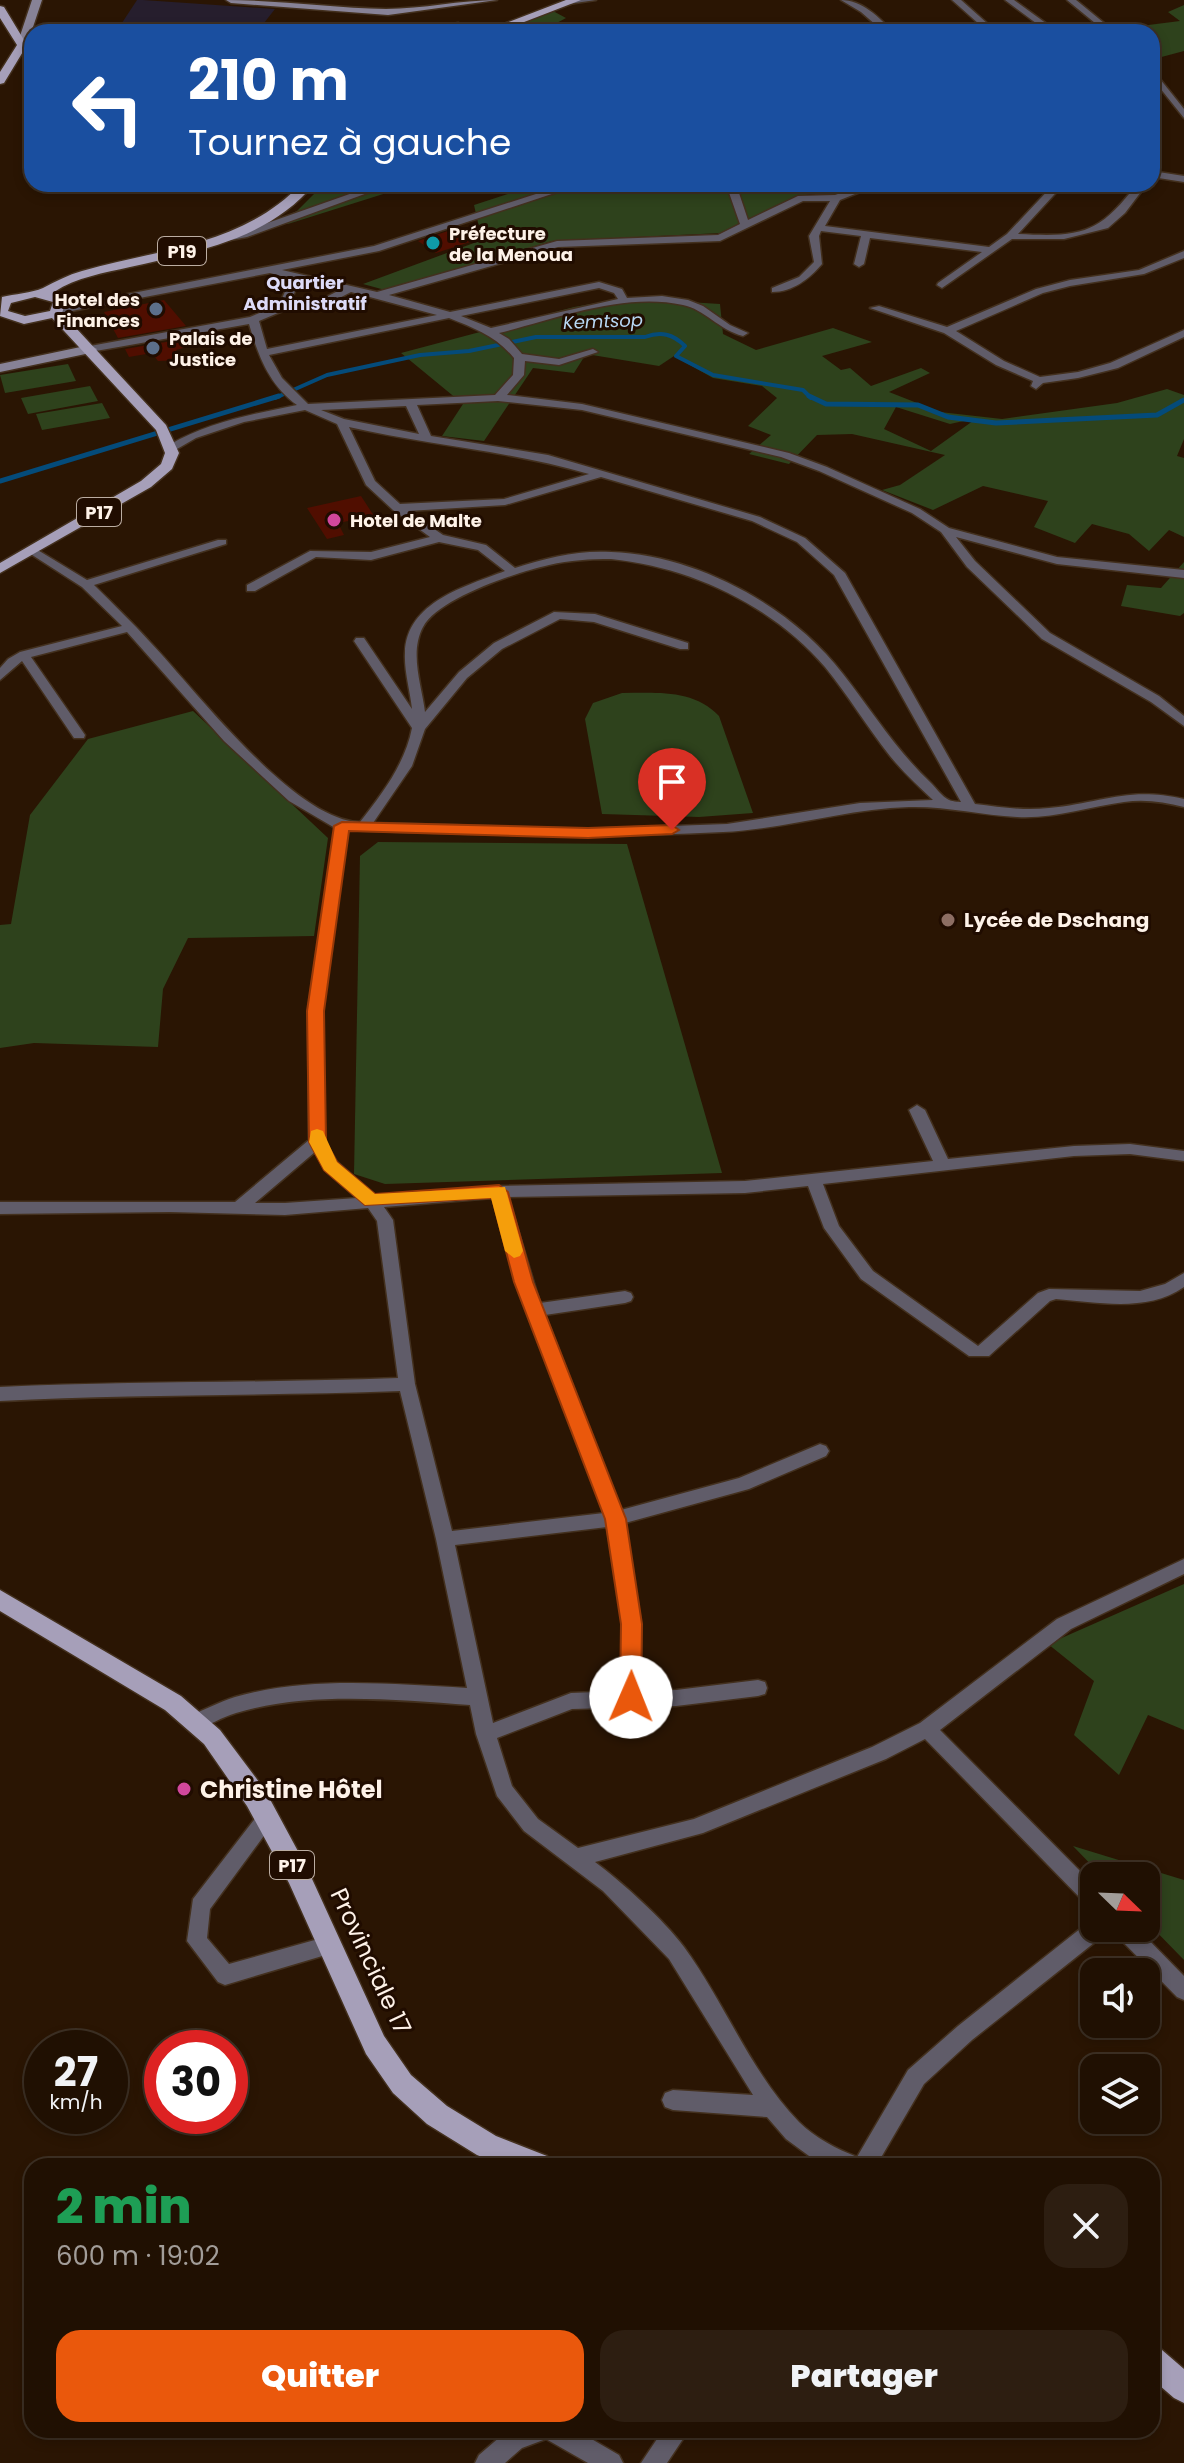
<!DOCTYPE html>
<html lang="fr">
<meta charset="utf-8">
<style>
:root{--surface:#201002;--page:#2d1e11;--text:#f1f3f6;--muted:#a29d99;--line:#3d3024;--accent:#ea580c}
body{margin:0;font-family:Poppins,sans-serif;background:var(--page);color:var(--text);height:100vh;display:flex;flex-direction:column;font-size:30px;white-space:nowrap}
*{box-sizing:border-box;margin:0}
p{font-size:26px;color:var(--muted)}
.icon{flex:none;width:44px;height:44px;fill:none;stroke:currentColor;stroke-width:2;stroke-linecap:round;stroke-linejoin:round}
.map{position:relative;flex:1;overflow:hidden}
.details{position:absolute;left:24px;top:2158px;width:1136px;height:280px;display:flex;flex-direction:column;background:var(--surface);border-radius:24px;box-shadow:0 4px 12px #0003,0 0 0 2px var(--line)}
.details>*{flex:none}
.top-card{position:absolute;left:24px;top:24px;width:1136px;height:168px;border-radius:24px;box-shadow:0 4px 12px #0003,0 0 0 2px var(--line);background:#1a4fa0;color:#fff;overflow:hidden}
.needle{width:52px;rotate:113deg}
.controls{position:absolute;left:1080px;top:1862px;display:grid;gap:16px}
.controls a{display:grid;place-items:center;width:80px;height:80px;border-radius:16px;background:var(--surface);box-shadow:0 4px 12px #0003,0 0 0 2px var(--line);font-size:40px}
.speed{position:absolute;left:24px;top:2030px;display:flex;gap:16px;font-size:40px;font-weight:700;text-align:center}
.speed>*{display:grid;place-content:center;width:104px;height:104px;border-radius:50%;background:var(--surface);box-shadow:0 4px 12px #0003,0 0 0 2px var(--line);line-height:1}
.speed small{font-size:20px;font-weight:400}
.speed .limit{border:12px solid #d22;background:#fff;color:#111}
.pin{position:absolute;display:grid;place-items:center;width:68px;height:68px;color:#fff;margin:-82px -34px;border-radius:50% 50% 50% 0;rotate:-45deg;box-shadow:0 0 8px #0007}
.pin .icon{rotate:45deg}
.me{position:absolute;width:88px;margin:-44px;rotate:1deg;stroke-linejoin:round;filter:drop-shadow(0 0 6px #0008)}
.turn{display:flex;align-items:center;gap:28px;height:168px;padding:0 32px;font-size:36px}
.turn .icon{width:104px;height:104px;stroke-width:2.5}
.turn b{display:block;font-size:56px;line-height:68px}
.round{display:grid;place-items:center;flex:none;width:84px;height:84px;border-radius:24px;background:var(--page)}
.summary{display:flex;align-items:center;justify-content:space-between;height:136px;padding:0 32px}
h1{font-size:48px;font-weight:800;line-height:60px;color:#1e9e55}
.primary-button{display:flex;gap:16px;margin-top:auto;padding:16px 32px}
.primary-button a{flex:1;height:92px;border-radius:24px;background:var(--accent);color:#fff;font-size:32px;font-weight:800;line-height:92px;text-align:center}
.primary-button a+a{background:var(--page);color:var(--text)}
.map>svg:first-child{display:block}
.education{fill:#261e2d}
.green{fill:#2e421c;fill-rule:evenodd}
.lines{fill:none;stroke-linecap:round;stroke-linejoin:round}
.stream-far1{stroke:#044b7a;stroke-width:4}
.stream{stroke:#044b7a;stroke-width:5}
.building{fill:#500e00}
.street-casing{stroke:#43301e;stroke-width:3}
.secondary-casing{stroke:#43301e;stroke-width:3}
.primary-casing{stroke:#43301e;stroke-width:3}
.street{fill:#605c69;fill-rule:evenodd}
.secondary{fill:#878296;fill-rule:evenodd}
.primary{fill:#a69fb9;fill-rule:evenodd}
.route{fill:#ea580c;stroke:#983908;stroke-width:2}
.slow{fill:#f59e0b}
.culture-dot{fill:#0f9aa8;stroke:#200c00;stroke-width:3}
.service-dot{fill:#5c6f8a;stroke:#200c00;stroke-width:3}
.hotel-dot{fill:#d1479c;stroke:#200c00;stroke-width:3}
.education-dot{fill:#8d6e63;stroke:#200c00;stroke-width:3}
.labels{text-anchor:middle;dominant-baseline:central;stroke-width:6;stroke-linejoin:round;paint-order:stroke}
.far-poi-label{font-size:18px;font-weight:bold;fill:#fef2e8;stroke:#200c00;text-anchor:start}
.shield{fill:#200c00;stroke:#bbada2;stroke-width:2}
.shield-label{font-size:18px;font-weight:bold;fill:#fef2e8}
.far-neighbourhood-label{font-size:18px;font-weight:bold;fill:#dddbf8;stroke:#200c00}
.far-water-label{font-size:18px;font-style:italic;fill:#b7d7f3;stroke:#200c00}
.poi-label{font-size:20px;font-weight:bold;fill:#fef2e8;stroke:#200c00;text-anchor:start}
.near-poi-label{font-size:24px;font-weight:bold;fill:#fef2e8;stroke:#200c00;text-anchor:start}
.near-street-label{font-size:24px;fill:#fef2e8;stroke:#200c00}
</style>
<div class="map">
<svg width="1184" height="2463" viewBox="0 0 1184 2463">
<rect width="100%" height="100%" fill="#2a1503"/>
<polygon class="education" points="137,0 143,0 275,9 257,32 116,32"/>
<g class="green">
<polygon points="1184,5 1184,51 1154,59 1152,32 1120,32 1117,29 1180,21 1168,12"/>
<polygon points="553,11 566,18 540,32 502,32"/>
<polygon points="324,184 415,184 288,224 277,220 297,211"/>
<polygon points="539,184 861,184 800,196 722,233 552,241 385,290 363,284 482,240 474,205"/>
<path d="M625 298 720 304 723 334 756 350 833 328 872 342 822 356 841 370 850 368 871 386 921 368 930 373 889 392 940 412 1002 419 1117 403 1167 389 1184 395V439L1177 456 1184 458V537L1169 530 1149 551 1129 534 1092 524 1075 543 1034 527 1048 501 983 486 933 510 882 490 900 485 945 455 852 434 817 435 789 464 749 454 771 435 748 426 777 398 762 386 713 378 674 356 659 366 586 354 574 373 533 368 484 441 442 436 463 404 401 353 574 307ZM896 407 950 424 977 418 931 451 884 429Z"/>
<polygon points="68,364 76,381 5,393 0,375"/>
<polygon points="90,386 98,401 28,414 21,398"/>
<polygon points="102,403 110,418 42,430 36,414"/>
<polygon points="1184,562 1184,613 1180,616 1121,606 1127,585 1161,588"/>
<path d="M622 693C657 693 693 689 719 716L753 813 699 817 602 814 585 719 593 703Z"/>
<polygon points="193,711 328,838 314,936 188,938 163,989 158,1047 34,1043 0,1048 0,925 11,924 30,815 88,739"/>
<polygon points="378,842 627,844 722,1173 385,1184 354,1174 360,856"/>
<polygon points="1184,1584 1184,1730 1148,1715 1119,1775 1074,1735 1094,1681 1048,1644"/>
<polygon points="1073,1846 1184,1880 1184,1960 1146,1921 1146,1876 1102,1876"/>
</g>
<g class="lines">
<path class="stream-far1" d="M275 398 327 375 420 355 469 351 536 337H645C661 331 673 334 685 346L676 356 713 375 803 390 811 398"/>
<g class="stream">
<polyline points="809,396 826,404 918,405 948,417 996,423 1157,415 1184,400"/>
<polyline points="0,481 279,396"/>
</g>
</g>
<g class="building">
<polygon points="451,230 470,242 436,253 418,241"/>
<polygon points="164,300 186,326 118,338 104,312"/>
<polygon points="195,337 201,343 176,350 183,360 158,361 152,353 129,357 125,349"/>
<polygon points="361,496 374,516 338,523 344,535 327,539 307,508"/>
</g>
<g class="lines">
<g class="street-casing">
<g id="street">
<polygon points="566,0 596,0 568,4 564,2"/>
<path d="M841 0C862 0 879 17 893 32H884L861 12Z"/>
<polygon points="952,0 961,0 997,32 988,32"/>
<polygon points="1005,0 1014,0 1058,32 1048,32"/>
<polygon points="1067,0 1076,0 1115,32 1106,32"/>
<polygon points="458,23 483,32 458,29 411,32"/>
<polygon points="759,25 782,32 722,32 739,27"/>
<polygon points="1152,69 1184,109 1184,118 1152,78"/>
<polygon points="1152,171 1184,176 1184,182 1152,177"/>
<polygon points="378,184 392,184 247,237 220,242 215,239 242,232"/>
<path d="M567 184H582L379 251 282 270 377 292 557 241 718 235 740 224 726 184H736L748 220 798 196 835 195 866 184H880L840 200 825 226 989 247 1007 234 1054 184H1064L1018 234C1081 237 1098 235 1137 184H1147L1125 213 1108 228 1064 239H1012L942 288 937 285 938 283 982 252 870 238 864 264 859 267 854 264 861 236 821 231 819 236 822 264C809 279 793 292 772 292V288L799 277 814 262 809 236 830 201H803L720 241 558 247 389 295 450 312 599 282 622 289 627 298 662 296 688 300 703 306 730 325 748 333 743 336C719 330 704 309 683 305 623 292 556 319 499 333L509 339 522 354 559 359 593 349 598 352 559 365 525 361 524 375 507 395 582 404 789 453 827 467 920 509 949 528 1057 557 1184 570V578L1057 564 956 537 975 561 1050 633 1159 696 1184 716V726L1151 702 1042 639 967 567 941 532 912 513 819 471 781 457 582 410 498 401 417 405 431 436 548 455 760 517 805 538 845 573 975 804C1000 807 1024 811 1049 808 1102 803 1128 786 1184 799V807C1164 802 1145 799 1124 802 1088 807 1054 819 1017 817 980 815 946 806 909 807 846 809 785 829 723 832 598 839 473 834 348 830L322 1011 325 1142 337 1162 376 1196 499 1186 745 1181 933 1161 909 1110 917 1105 925 1110 948 1159 1074 1146 1130 1144 1184 1151V1161L1130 1154 1074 1156 823 1184 839 1226 873 1271 978 1346 1038 1293 1049 1289 1140 1291 1165 1284 1184 1273V1287C1147 1313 1097 1302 1056 1299L1050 1301 989 1356H969L861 1279 824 1228 808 1186 745 1193 508 1197 540 1303 625 1291 631 1293 633 1297 631 1301 625 1303 545 1315 621 1510 739 1478 820 1444 826 1446 829 1451 826 1456 749 1489 625 1523 641 1624V1691L676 1690 758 1680 765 1682 767 1688 765 1694 758 1696 676 1706 572 1709 497 1738 512 1786 538 1819 578 1848 694 1819 872 1747 920 1723 1057 1619 1184 1559V1574L1071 1629 940 1730 1094 1885V1908L1087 1905 925 1739 886 1759 703 1833 595 1862C622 1882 664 1920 684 1947 725 2003 751 2073 799 2122 815 2138 837 2149 857 2157L908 2070 958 2026 1090 1921 1094 1920V1928H1107L1104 1935 972 2040 924 2084 876 2166H826L820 2164 786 2139 767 2117 673 2110 665 2107 662 2100 665 2093 673 2090 753 2095 669 1959 603 1891 524 1831 497 1796 476 1734 470 1705C394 1700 310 1691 236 1713 222 1717 210 1725 196 1730L189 1728 186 1722 189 1716C204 1710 219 1702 235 1697 309 1676 390 1684 467 1688L436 1539 400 1391C267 1396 133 1394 0 1401V1387C133 1381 265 1383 398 1378L377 1221 368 1208 285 1215 170 1212 0 1214V1202H235L309 1140 308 1011 335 828 289 801 224 741 127 632 31 657 85 735 84 738H74L22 661 0 680V668L8 659 20 652 122 626 82 587 26 551 36 549 87 580 218 540H226V544L94 585C113 604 132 622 150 642 195 689 294 821 360 822 382 794 405 764 412 728L354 641 356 638H364L412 709C410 690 404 671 405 653 406 602 466 586 505 571L478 550 439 542 371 560 316 557 255 591H247V585L310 551 371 552 430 537 393 510 366 485 337 424 305 410 244 422 196 438 177 449H169V445C209 422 253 414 297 405 269 385 258 355 249 324L90 352 85 349 90 346 250 317 279 305 288 285 296 280 270 273 56 314 51 311 56 308 374 246ZM306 282 340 290 320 300 290 303 296 289ZM599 288 614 293 618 299 491 328 461 316ZM351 292 437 315 267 349 259 321 285 310 326 305ZM449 318C474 328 496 336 514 358L513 375 495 395 308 404 282 378 269 355ZM406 406 419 434 344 419 321 410ZM349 427C428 445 510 451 589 474L504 499 400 504 375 481ZM601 477 752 521 797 542 834 575 961 802C959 802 950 801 949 800 942 797 936 788 931 783 896 750 872 711 843 674 791 606 697 555 611 552 578 550 546 558 515 568L486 545 443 535 408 511 505 505ZM611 559C690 567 772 605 825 667 848 695 867 727 890 756 903 772 918 786 933 800L860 803 727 824 588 829 373 823 412 766 425 729 467 678 502 649 560 619 594 622 680 649H688V643L595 614 554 612 494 643 459 672 425 712C422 686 409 653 423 627 438 598 518 572 549 565 570 560 590 559 611 559ZM315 1152 325 1170 357 1198 285 1203H255ZM493 1198 516 1282 604 1513 452 1531 415 1384 393 1220 384 1207ZM607 1527 623 1624 622 1691 571 1693 493 1723 455 1545Z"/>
<polygon points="1184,251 1184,258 1144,274 1070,286 1043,293 956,331 1004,361 1040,377 1078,372 1110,363 1184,330 1184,337 1118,368 1078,378 1043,383 1036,389 1031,386 1033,381 996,365 944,333 870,308 879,306 947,327 1036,289 1070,280 1139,270"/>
<polygon points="267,1809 274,1812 277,1818 210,1909 207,1938 229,1964 329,1936 336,1938 339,1945 336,1952 329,1954 225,1985 218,1982 187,1941 193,1899 260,1812"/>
<polygon points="1113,1928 1137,1928 1184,1976 1184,2000 1177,1997 1116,1935"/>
<polygon points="508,2430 576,2430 619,2455 623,2463 588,2463 546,2439 522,2448 505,2463 475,2463 479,2455"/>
<polygon points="663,2430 689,2430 667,2463 641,2463"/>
</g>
</g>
<g class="secondary-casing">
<g id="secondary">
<polygon points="32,0 42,0 27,45 22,48 17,45"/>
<path d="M226 0C280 0 333 8 386 9 423 9 460 0 497 0L388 15 231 3Z"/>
<polygon points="90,345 97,349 95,352 0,372 0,364"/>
</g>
</g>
<g class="primary-casing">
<g id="primary">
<polygon points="566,0 581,0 498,32 483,32"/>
<polygon points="0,6 4,7 27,45 4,83 0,84 0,72 17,45 0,18"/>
<path d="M301 184H314C269 239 196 252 130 267 104 273 77 277 54 292L66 301 62 313 166 425 179 453 172 469 151 487 0 573V563L141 481 161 464 165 453 156 430 52 318 24 324 0 316 2 297C14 294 32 293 43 288 56 281 68 275 82 271 159 249 243 245 301 184ZM35 297 53 302 50 311 25 316 8 311 11 303Z"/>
<polygon points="0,1590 181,1696 220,1730 265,1790 307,1868 384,2036 411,2075 447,2106 496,2136 547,2156 551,2166 504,2166 477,2155 427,2124 393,2093 366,2054 289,1883 247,1806 204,1744 165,1710 0,1611"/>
<polygon points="1152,2346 1162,2350 1184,2369 1184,2403 1174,2398 1152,2379"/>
</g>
</g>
<use href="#street" class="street"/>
<use href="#secondary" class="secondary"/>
<use href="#primary" class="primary"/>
</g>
<polygon class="route" points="342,822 588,828 672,825 679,830 672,834 588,838 349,831 324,1011 326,1142 337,1162 375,1194 499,1185 508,1192 533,1282 626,1519 642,1624 641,1697 638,1703 631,1706 623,1703 620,1697 621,1624 605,1519 514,1282 492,1198 365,1205 324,1170 309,1142 307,1011 334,826"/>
<polygon class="slow" points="317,1129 323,1131 337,1162 375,1194 505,1187 523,1251 520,1256 514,1258 505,1251 491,1198 365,1205 324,1170 309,1142 311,1131"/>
<circle class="culture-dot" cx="433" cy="243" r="8"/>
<g class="service-dot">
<circle cx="156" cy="309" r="8"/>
<circle cx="153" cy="348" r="8"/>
</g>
<g class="hotel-dot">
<circle cx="334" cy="520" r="8"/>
<circle cx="184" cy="1789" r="8"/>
</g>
<circle class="education-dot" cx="948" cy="920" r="8"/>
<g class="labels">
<g class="far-poi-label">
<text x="449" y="233">Préfecture<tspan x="449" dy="21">de la Menoua</tspan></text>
<text x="140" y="299" text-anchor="end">Hotel des<tspan x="140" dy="21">Finances</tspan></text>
<text x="169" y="338">Palais de<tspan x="169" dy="21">Justice</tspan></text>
<text x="350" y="520">Hotel de Malte</text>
</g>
<g class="shield">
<rect x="158" y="237" width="48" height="28" rx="6"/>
<rect x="77" y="498" width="44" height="28" rx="6"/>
<rect x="270" y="1851" width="44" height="28" rx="6"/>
</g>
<g class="shield-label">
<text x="182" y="251">P19</text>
<text x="99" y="512">P17</text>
<text x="292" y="1865">P17</text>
</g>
<g class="far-neighbourhood-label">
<text x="305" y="282">Quartier<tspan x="305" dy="21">Administratif</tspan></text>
</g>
<g class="far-water-label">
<text transform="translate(603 321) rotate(-2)">Kemtsop</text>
</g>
<g class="poi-label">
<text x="964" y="920">Lycée de Dschang</text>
</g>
<g class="near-poi-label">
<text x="200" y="1789">Christine Hôtel</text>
</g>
<g class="near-street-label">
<text transform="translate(371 1961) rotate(65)">Provinciale 17</text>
</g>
</g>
</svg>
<div class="controls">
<a><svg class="needle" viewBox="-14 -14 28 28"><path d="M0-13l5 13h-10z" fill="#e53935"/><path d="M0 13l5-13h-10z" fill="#a29d99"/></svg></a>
<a><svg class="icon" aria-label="sound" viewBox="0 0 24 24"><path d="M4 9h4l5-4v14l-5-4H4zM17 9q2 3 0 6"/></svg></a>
<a><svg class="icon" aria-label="layers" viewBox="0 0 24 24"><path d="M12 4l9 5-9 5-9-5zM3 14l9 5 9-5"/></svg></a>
</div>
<div class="speed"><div>27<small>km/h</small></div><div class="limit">30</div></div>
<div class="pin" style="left:672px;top:830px;background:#d93025"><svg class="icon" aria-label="arrive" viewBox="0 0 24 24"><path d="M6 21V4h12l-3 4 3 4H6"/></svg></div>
<svg class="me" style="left:631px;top:1697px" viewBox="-20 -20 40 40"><circle r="19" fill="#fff"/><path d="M0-13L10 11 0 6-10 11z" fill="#ea580c"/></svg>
<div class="top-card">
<div class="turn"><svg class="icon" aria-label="left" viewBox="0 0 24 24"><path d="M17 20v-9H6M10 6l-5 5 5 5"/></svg><div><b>210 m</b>Tournez à gauche</div></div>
</div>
<section class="details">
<div class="summary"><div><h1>2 min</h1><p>600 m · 19:02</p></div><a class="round"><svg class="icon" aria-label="close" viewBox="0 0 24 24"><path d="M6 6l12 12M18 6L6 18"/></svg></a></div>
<div class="primary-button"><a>Quitter</a><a>Partager</a></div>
</section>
</div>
